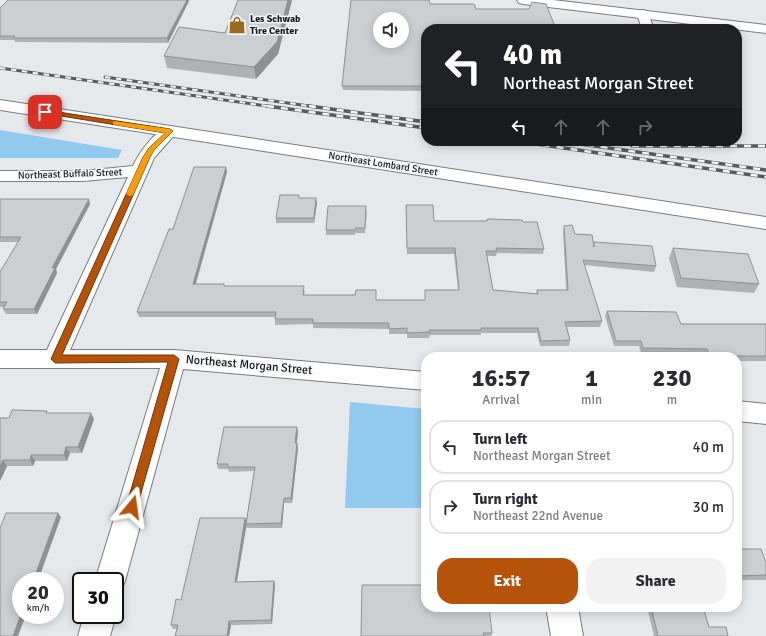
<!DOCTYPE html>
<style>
:root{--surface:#fff;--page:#f2f2f3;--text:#2b2b33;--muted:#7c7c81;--line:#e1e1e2;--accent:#b45309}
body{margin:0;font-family:Signika,sans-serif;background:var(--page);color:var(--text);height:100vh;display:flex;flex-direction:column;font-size:15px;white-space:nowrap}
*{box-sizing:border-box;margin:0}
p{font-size:13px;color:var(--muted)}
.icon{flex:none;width:22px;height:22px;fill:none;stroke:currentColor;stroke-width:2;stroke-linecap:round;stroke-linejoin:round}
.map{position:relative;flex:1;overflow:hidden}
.details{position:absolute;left:421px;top:352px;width:321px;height:260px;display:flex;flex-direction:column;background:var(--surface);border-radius:16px;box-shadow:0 2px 10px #0003}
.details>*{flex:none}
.top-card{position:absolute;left:421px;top:24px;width:321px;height:122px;border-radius:16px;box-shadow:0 2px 10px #0003;background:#202124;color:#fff;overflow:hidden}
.buttons{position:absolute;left:373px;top:12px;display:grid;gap:8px}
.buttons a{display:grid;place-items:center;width:36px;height:36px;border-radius:50%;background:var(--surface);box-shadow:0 2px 10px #0003;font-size:20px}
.speed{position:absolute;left:12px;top:572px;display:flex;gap:8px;font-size:20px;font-weight:700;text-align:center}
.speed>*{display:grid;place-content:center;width:52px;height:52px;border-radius:50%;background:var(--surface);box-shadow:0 2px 10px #0003;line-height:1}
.speed small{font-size:10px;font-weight:400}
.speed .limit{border:2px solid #111;border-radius:6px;background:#fff;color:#111}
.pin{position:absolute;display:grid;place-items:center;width:34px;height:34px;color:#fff;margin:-17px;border-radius:8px;box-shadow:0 2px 6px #0006}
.me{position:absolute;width:44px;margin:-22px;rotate:16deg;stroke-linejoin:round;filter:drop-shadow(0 0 3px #0008)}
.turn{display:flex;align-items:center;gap:14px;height:84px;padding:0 16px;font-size:18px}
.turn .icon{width:52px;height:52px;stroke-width:2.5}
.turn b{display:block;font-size:28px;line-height:34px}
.lanes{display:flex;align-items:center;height:38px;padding:0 16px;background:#0003;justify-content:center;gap:20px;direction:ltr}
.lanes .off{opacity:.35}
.eta{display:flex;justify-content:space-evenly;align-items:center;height:68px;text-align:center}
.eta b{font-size:24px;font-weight:700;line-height:28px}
.button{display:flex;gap:8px;margin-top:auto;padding:8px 16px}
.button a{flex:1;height:46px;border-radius:16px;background:var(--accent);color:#fff;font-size:16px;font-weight:700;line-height:46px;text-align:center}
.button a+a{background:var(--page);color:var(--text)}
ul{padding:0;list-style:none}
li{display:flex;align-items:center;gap:12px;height:54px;margin:0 8px 6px;padding:0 8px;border:2px solid var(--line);border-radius:16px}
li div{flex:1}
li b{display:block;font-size:15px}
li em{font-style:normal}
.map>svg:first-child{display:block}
.green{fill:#92caef}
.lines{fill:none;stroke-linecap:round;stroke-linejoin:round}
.minor-casing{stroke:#787c7e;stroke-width:2}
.primary-casing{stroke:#787c7e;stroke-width:2}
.minor{fill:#fff;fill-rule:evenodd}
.primary{fill:#fff;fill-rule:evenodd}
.rail-far1-casing{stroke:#585a5c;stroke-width:3}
.rail-casing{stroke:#585a5c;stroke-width:3.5}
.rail-far1{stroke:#f3f7f9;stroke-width:2;stroke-dasharray:5.5;stroke-linecap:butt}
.rail{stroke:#f3f7f9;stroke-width:2.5;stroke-dasharray:7;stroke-linecap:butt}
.wall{fill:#afb2b4}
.shaded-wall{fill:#8e9192}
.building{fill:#cbcfd1;stroke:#8e9192;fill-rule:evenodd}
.route{fill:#b45309;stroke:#753606}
.slow{fill:#f59e0b}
.labels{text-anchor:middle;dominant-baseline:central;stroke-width:3;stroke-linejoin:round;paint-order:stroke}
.far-poi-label{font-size:10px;font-weight:bold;fill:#151617;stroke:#f3f7f9;text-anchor:start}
.far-street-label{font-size:10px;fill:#151617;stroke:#f3f7f9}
.street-label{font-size:12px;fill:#151617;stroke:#f3f7f9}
</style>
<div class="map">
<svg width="766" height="636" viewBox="0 0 766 636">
<rect width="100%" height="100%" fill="#e5e9ec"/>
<g class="green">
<polygon points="0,130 122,150 118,158 0,158"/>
<polygon points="350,402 426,409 426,508 345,508"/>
</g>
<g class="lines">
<g class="minor-casing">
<g id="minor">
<polygon points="643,10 647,11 654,29 642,29 637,14 639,11"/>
<path d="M170 126 176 128 178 131 154 158 70 350H174L426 372V390L183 369 125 581 121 591 115 594V581H95L160 368H0V350H47L128 177 83 181H0V171H83L133 166C139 153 155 130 170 126Z"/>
<polygon points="737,401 766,404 766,424 737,421"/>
<polygon points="546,607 578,607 583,636 551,636"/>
<polygon points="115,613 116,615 110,636 78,636 84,615 115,615"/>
</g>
</g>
<g class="primary-casing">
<g id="primary">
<polygon points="517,0 553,0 766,25 766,33 523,4 519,3"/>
<polygon points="0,100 766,217 766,229 0,110"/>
</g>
</g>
<use href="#minor" class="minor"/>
<use href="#primary" class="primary"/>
<g class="rail-far1-casing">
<g id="rail-far1">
<polyline points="0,68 274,107"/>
<polyline points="105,77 316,107"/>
</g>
</g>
<g class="rail-casing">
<g id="rail">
<polyline points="267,106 426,128"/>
<polyline points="309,106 426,122"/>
<polyline points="515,141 766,177"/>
<polyline points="559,141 766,170"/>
<polyline points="632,146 766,146"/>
</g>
</g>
<use href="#rail-far1" class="rail-far1"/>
<use href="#rail" class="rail"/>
</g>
<g class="wall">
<polygon points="8,0 189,0 189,1 168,43 15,42 14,40 0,40 0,8"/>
<polygon points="238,0 292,0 278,54 256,79 167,68 164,56 225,33"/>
<polygon points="430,4 556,29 426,29 426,91 343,90 342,86"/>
<polygon points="226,167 227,172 196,284 224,284 225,286 305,291 304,295 376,300 425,300 425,290 458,290 454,254 407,254 406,210 434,221 487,221 487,219 523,222 544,249 543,254 497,253 496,256 487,256 493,290 536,294 537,290 566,290 563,231 564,226 575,234 593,244 594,242 656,266 654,272 584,265 602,321 600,327 567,327 570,340 569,346 540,346 537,333 481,333 481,335 430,335 429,338 407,338 407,334 389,334 389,329 313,328 313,324 275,325 275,317 139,317 137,312 173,229"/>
<polygon points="299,198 317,203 314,223 276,223 276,218"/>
<polygon points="0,199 90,204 56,269 57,273 37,314 6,314 3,309 4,307 0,307 0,272 18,242 0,242"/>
<polygon points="367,211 365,233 355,233 355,235 326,235 326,230"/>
<polygon points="673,248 759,284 754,293 677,287 669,258"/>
<polygon points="607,311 681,324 766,324 766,361 739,361 740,361 737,366 737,357 706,357 705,354 641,353 639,346 614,346 605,316"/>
<polygon points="48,413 94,419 82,453 70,453 67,461 35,461 33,466 7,466 0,481 0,418 9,418"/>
<polygon points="298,432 297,443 298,448 292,503 284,503 282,528 247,528 246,524 237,582 274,581 275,585 272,624 231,625 229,636 175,636 177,629 173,629 171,625 181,600 246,522 254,471 229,472 228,469 218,469 217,464"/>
<polygon points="737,549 766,562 766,580 737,580"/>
<polygon points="647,607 703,607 709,627 728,636 654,636"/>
<polygon points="492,633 491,636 361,636"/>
</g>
<g class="shaded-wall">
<polygon points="187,0 189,0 189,1 168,43 167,38"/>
<polygon points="288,0 292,0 278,54 256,79 254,67"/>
<polygon points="226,167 227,172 194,289 193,284"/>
<polygon points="316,198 317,203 314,223 314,218"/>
<polygon points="89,199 90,204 56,269 57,273 37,314 34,309 52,268"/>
<polygon points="91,413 94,419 82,453 78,447"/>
<polygon points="297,427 298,432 296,448 295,443"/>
<polygon points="297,443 298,448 292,503 291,498"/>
<polygon points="66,447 70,453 67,461 64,455"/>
<polygon points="31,455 35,461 33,466 30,460"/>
<polygon points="3,460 7,466 0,481 0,466"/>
<polygon points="284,498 284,503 282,528 281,523"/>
<polygon points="58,513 61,517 38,581 33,581"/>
<polygon points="245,518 247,523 236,586 235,582"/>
<polygon points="274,581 275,585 272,624 271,620"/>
<polygon points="21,614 21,615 26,615 18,636 13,636"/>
<polygon points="229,621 231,625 229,636 227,636"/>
</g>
<g class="building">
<polygon points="8,0 187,0 167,38 13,38 15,36 0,36 0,8"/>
<polygon points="238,0 288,0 277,42 254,67 164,56 179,27 225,33"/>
<path d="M351 0H429L430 4H474L476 9H529L532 2 546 4 556 29H426V86H342ZM380 19H402V41H380Z"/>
<polygon points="567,26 633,27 635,29 568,29"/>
<polygon points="194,167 226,167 193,284 224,284 224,286 304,286 303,295 355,295 356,290 376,290 376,300 425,300 425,290 459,290 455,248 407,248 406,205 433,205 434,221 487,221 487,219 522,220 523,222 537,222 544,249 496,248 497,251 486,251 493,290 538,294 537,290 568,290 564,226 572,225 575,234 592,235 594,247 594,242 652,246 656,266 583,260 602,321 565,322 570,340 541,341 538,328 481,328 481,330 429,330 430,332 407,333 407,328 389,329 389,323 313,323 313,319 275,319 276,312 137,312 169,229 173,229"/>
<polygon points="280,195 299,195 299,198 316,198 314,218 276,218"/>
<polygon points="0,199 89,199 52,268 55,268 34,309 3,309 7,302 0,302 0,272 21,237 0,237"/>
<polygon points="328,206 366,206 365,228 355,228 355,230 326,230"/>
<polygon points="673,248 748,254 759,284 681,278"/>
<polygon points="607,311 676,312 681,324 766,324 766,356 737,356 740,361 737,361 737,357 711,357 707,349 643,348 641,341 616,341"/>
<polygon points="12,410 47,411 46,413 91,413 78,447 66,447 64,455 31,455 30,460 3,460 0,466 0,418 9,418"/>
<polygon points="224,427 297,427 295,443 297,443 291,498 284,498 281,523 246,524 255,467 228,467 228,464 217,464"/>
<polygon points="6,513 58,513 33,581 21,581 21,614 13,636 0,636 0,528"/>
<polygon points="200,518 245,518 235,582 274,581 271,620 229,621 227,636 175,636 178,625 171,625 176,599 181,600"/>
<polygon points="737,549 761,549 766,562 766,575 737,576"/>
<polygon points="362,585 426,585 426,607 489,607 492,633 483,633 484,636 361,636"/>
<polygon points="651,607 703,607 709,627 726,627 728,636 658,636"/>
</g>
<polygon class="route" points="45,110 170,129 173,131 154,150 150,157 62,355 174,355 179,359 137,507 136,511 132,512 127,511 126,507 168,362 55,363 51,359 143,157 149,148 165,133 43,113 42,112"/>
<polygon class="slow" points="113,121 170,129 173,131 154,150 150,157 133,195 130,196 126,194 143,157 149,148 165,133 115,125 113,124"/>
<defs>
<g id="shop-bare" transform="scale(1.38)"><path d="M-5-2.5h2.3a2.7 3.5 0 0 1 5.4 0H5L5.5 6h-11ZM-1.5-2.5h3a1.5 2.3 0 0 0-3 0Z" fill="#9d6920" stroke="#f3f7f9" stroke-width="2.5" paint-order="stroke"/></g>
</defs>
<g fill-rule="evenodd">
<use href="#shop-bare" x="237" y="25"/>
</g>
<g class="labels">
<g class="far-poi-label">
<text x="250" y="19">Les Schwab<tspan x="250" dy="12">Tire Center</tspan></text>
</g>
<g class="far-street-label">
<text transform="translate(383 164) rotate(9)">Northeast Lombard Street</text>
<text transform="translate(70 174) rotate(-2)">Northeast Buffalo Street</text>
</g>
<g class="street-label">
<text transform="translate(249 365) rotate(5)">Northeast Morgan Street</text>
</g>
</g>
</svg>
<div class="buttons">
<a><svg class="icon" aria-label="sound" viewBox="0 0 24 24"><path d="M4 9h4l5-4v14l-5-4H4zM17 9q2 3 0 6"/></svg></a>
</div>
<div class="speed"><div>20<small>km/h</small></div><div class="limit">30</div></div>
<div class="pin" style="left:45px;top:112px;background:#d93025"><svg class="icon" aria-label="arrive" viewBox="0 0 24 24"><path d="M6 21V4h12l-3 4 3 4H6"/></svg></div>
<svg class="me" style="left:132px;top:507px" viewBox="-20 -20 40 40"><path d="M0-17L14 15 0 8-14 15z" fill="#b45309" stroke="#fff" stroke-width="4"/></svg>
<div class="top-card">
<div class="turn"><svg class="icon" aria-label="left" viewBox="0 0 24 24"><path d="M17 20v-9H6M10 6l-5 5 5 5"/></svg><div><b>40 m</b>Northeast Morgan Street</div></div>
<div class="lanes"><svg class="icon" aria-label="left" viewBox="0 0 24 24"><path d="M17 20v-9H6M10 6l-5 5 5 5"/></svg><svg class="icon off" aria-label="ahead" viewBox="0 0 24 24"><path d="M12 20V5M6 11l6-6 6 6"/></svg><svg class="icon off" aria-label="ahead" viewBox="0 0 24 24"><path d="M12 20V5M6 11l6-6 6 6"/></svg><svg class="icon off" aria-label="right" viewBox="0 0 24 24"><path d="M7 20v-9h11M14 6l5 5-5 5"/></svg></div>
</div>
<section class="details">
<div class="eta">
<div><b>16:57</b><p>Arrival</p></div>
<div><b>1</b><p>min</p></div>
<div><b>230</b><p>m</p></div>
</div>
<ul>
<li><svg class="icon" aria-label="left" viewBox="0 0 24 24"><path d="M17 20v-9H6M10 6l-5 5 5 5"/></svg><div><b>Turn left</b><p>Northeast Morgan Street</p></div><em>40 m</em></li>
<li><svg class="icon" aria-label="right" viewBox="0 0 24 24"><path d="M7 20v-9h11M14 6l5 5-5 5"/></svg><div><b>Turn right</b><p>Northeast 22nd Avenue</p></div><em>30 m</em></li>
</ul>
<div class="button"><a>Exit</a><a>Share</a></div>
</section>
</div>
